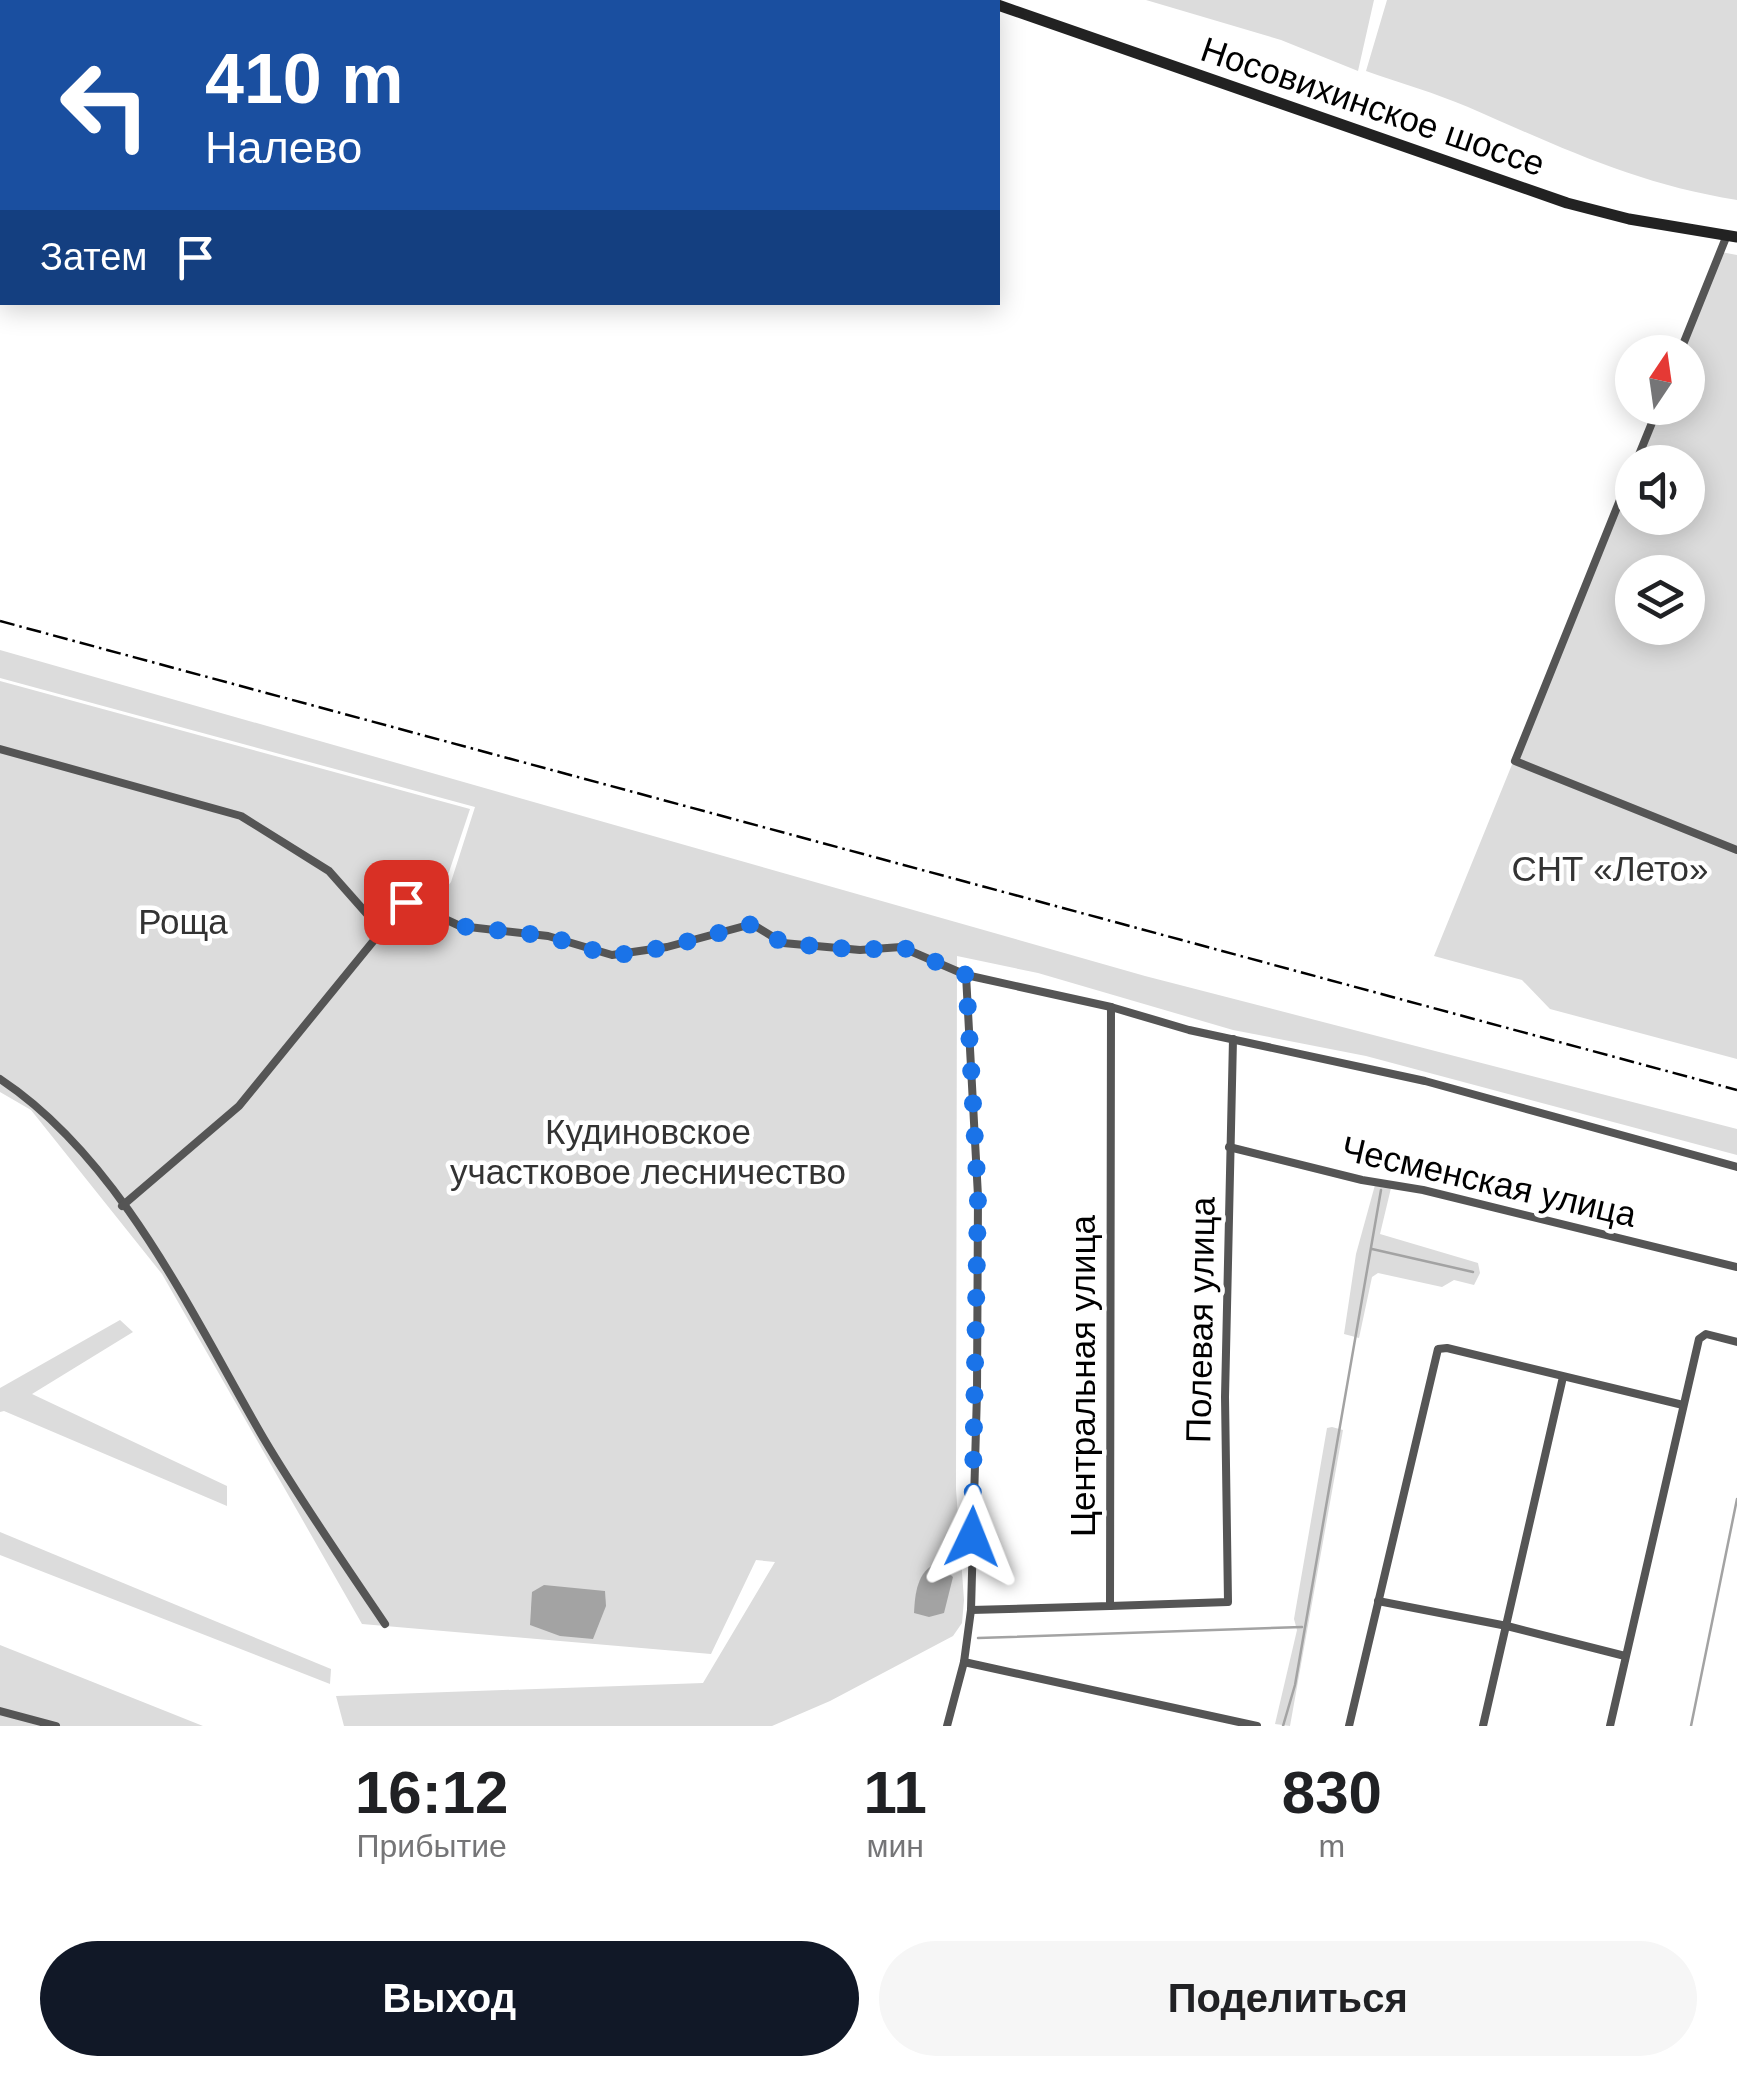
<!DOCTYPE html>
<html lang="ru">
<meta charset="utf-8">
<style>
:root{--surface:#fff;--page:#f6f6f6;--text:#202124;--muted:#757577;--accent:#111827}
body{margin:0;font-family:Arial,sans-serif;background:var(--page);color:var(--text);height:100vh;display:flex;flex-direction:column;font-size:38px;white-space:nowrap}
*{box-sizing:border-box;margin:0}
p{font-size:32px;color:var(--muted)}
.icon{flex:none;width:55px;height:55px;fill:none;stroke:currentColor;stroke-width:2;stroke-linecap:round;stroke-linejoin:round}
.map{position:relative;height:1726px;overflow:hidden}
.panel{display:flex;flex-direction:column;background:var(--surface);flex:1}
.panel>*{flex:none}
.hud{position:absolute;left:0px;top:0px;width:1000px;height:305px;box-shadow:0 5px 25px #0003;background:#1a4fa0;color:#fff;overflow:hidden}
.needle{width:65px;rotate:13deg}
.controls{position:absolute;left:1615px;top:335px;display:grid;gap:20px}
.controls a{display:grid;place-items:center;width:90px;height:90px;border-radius:50%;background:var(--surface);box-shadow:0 5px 25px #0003;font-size:50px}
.pin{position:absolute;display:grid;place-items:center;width:85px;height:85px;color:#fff;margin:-42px;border-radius:20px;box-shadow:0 5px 15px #0006}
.me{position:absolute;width:110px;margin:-55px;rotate:2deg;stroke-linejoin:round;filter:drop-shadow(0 0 8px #0008)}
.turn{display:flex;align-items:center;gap:35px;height:210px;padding:0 40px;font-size:45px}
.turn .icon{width:130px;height:130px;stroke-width:2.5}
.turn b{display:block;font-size:70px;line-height:85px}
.then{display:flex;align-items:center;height:95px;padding:0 40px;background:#0003;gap:20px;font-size:38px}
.eta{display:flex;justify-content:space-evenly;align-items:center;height:170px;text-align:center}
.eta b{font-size:60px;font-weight:600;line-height:70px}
.button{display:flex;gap:20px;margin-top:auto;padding:20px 40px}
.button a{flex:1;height:115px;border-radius:60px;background:var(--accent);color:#fff;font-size:40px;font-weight:600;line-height:115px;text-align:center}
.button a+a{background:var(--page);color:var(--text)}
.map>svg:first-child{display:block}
.green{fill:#dcdcdc;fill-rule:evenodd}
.water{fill:#a3a3a3}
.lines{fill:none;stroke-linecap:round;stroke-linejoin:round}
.stream{stroke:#a3a3a3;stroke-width:2.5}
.street{stroke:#555;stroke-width:8}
.secondary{stroke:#222;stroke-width:11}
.rail{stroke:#000;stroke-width:2.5;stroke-dasharray:15 5 2.5 5;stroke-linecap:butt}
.route{stroke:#1a73e8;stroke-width:18;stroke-dasharray:0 32.4}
.labels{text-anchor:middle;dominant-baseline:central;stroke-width:9;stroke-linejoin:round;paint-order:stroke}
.street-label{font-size:35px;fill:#000;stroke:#fff}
.park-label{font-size:35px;fill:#333;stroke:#fff}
</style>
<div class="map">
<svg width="1737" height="1726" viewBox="0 0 1737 1726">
<rect width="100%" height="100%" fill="#fff"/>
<g class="green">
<polygon points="1146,0 1374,0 1358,71 1281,40"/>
<path d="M1387 0H1737V200C1636 184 1560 147 1468 107 1435 93 1400 83 1366 71Z"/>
<path d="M1721 252 1737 255V1059L1550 1009 1522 980 1434 956 1632 470V518H1688V462H1636L1658 408H1688V352H1680ZM1632 572H1688V628H1632Z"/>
<polygon points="0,650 1145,976 1737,1129 1737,1155 1366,1056 1233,1030 1038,973 957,956 956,1489 964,1600 962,1623 953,1636 830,1701 772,1726 344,1726 336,1696 703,1683 775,1562 756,1560 711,1654 362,1624 162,1274 31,1110 0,1092 0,681 470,809 446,881 414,927 451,882 475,807 0,678"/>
<polygon points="1375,1185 1391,1188 1380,1234 1478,1263 1480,1273 1474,1285 1454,1280 1442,1287 1378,1273 1372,1277 1359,1338 1344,1334 1356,1254"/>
<polygon points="120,1320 133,1332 32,1394 227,1486 227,1506 4,1411 0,1412 0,1388"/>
<polygon points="1332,1427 1343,1430 1290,1726 1275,1724 1297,1630 1294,1619 1327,1428"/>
<polygon points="0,1532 331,1669 330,1684 0,1555"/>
<polygon points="0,1645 203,1726 0,1726"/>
</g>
<g class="water">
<path d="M937 1563 953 1577 944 1613 929 1617 914 1613C915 1594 917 1571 937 1563Z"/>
<polygon points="544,1585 605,1591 606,1606 593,1639 560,1636 530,1625 532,1592"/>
</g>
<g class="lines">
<g class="stream">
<polyline points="1372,1249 1473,1272"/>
<polyline points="978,1638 1302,1627"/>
<polyline points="1283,1726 1295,1685 1381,1190"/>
<polyline points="1691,1726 1737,1499"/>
</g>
<g class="street">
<polyline points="1680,352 1727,235"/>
<polyline points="1636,462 1658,408"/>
<polyline points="1632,470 1515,761 1737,850"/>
<polyline points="0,749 241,816 329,871 383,932"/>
<path d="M0 1079C121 1159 193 1317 264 1439 302 1503 344 1563 385 1624"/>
<polyline points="1229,1147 1362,1180 1423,1190 1737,1267"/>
<polyline points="122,1206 239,1106 406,901 460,926 548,936 612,955 667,947 752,924 783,943 860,950 901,947 966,975 1111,1007 1189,1030 1425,1081 1737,1167"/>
<polyline points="1378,1601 1507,1626 1625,1656"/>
<polyline points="1110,1606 1228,1602 1225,1397 1233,1039"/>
<polyline points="971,1610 1110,1606 1111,1007"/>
<polyline points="964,1662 1257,1726"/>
<polyline points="0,1711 56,1726"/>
<polyline points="947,1726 964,1662 971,1610 977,1392 978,1196 966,975"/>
<polyline points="1349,1726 1438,1349 1447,1348 1683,1405"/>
<polyline points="1483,1726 1563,1377"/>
<polyline points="1610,1726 1699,1339 1706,1334 1737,1342"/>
</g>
<g class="secondary">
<polyline points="982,0 989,2"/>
<polyline points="998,5 1567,203 1629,219 1737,237"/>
</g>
<polyline class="rail" points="0,621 1737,1090"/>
</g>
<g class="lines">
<polyline class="route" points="406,902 460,926 548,936 612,956 667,947 752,924 783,943 860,950 902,947 966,975 978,1196 972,1537"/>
</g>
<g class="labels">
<g class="street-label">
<text transform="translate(1373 106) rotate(19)">Носовихинское шоссе</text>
<text transform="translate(1489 1181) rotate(13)">Чесменская улица</text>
<text transform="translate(1200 1320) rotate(-89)">Полевая улица</text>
<text transform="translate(1082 1376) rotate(-90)">Центральная улица</text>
</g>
<g class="park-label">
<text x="1610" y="868">СНТ «Лето»</text>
<text x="183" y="921">Роща</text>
<text x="648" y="1131">Кудиновское<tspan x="648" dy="40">участковое лесничество</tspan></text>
</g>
</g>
</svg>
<div class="controls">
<a><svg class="needle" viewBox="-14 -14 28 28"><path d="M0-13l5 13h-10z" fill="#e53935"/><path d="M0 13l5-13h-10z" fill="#757577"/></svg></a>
<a><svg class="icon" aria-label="sound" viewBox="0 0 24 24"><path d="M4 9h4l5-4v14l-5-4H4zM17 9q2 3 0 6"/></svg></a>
<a><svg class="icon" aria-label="layers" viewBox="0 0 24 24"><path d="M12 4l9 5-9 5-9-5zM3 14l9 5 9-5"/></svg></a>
</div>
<div class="pin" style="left:406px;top:902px;background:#d93025"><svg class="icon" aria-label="arrive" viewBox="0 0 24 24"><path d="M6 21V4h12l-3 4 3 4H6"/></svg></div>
<svg class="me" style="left:972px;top:1537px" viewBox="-20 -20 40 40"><path d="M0-17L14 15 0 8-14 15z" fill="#1a73e8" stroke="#fff" stroke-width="4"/></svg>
<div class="hud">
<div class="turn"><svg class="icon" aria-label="left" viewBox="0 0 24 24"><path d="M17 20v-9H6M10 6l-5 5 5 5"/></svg><div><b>410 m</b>Налево</div></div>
<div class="then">Затем<svg class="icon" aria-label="arrive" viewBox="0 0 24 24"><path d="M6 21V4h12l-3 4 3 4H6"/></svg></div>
</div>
</div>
<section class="panel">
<div class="eta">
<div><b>16:12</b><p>Прибытие</p></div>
<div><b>11</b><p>мин</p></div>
<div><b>830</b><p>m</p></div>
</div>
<div class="button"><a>Выход</a><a>Поделиться</a></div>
</section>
